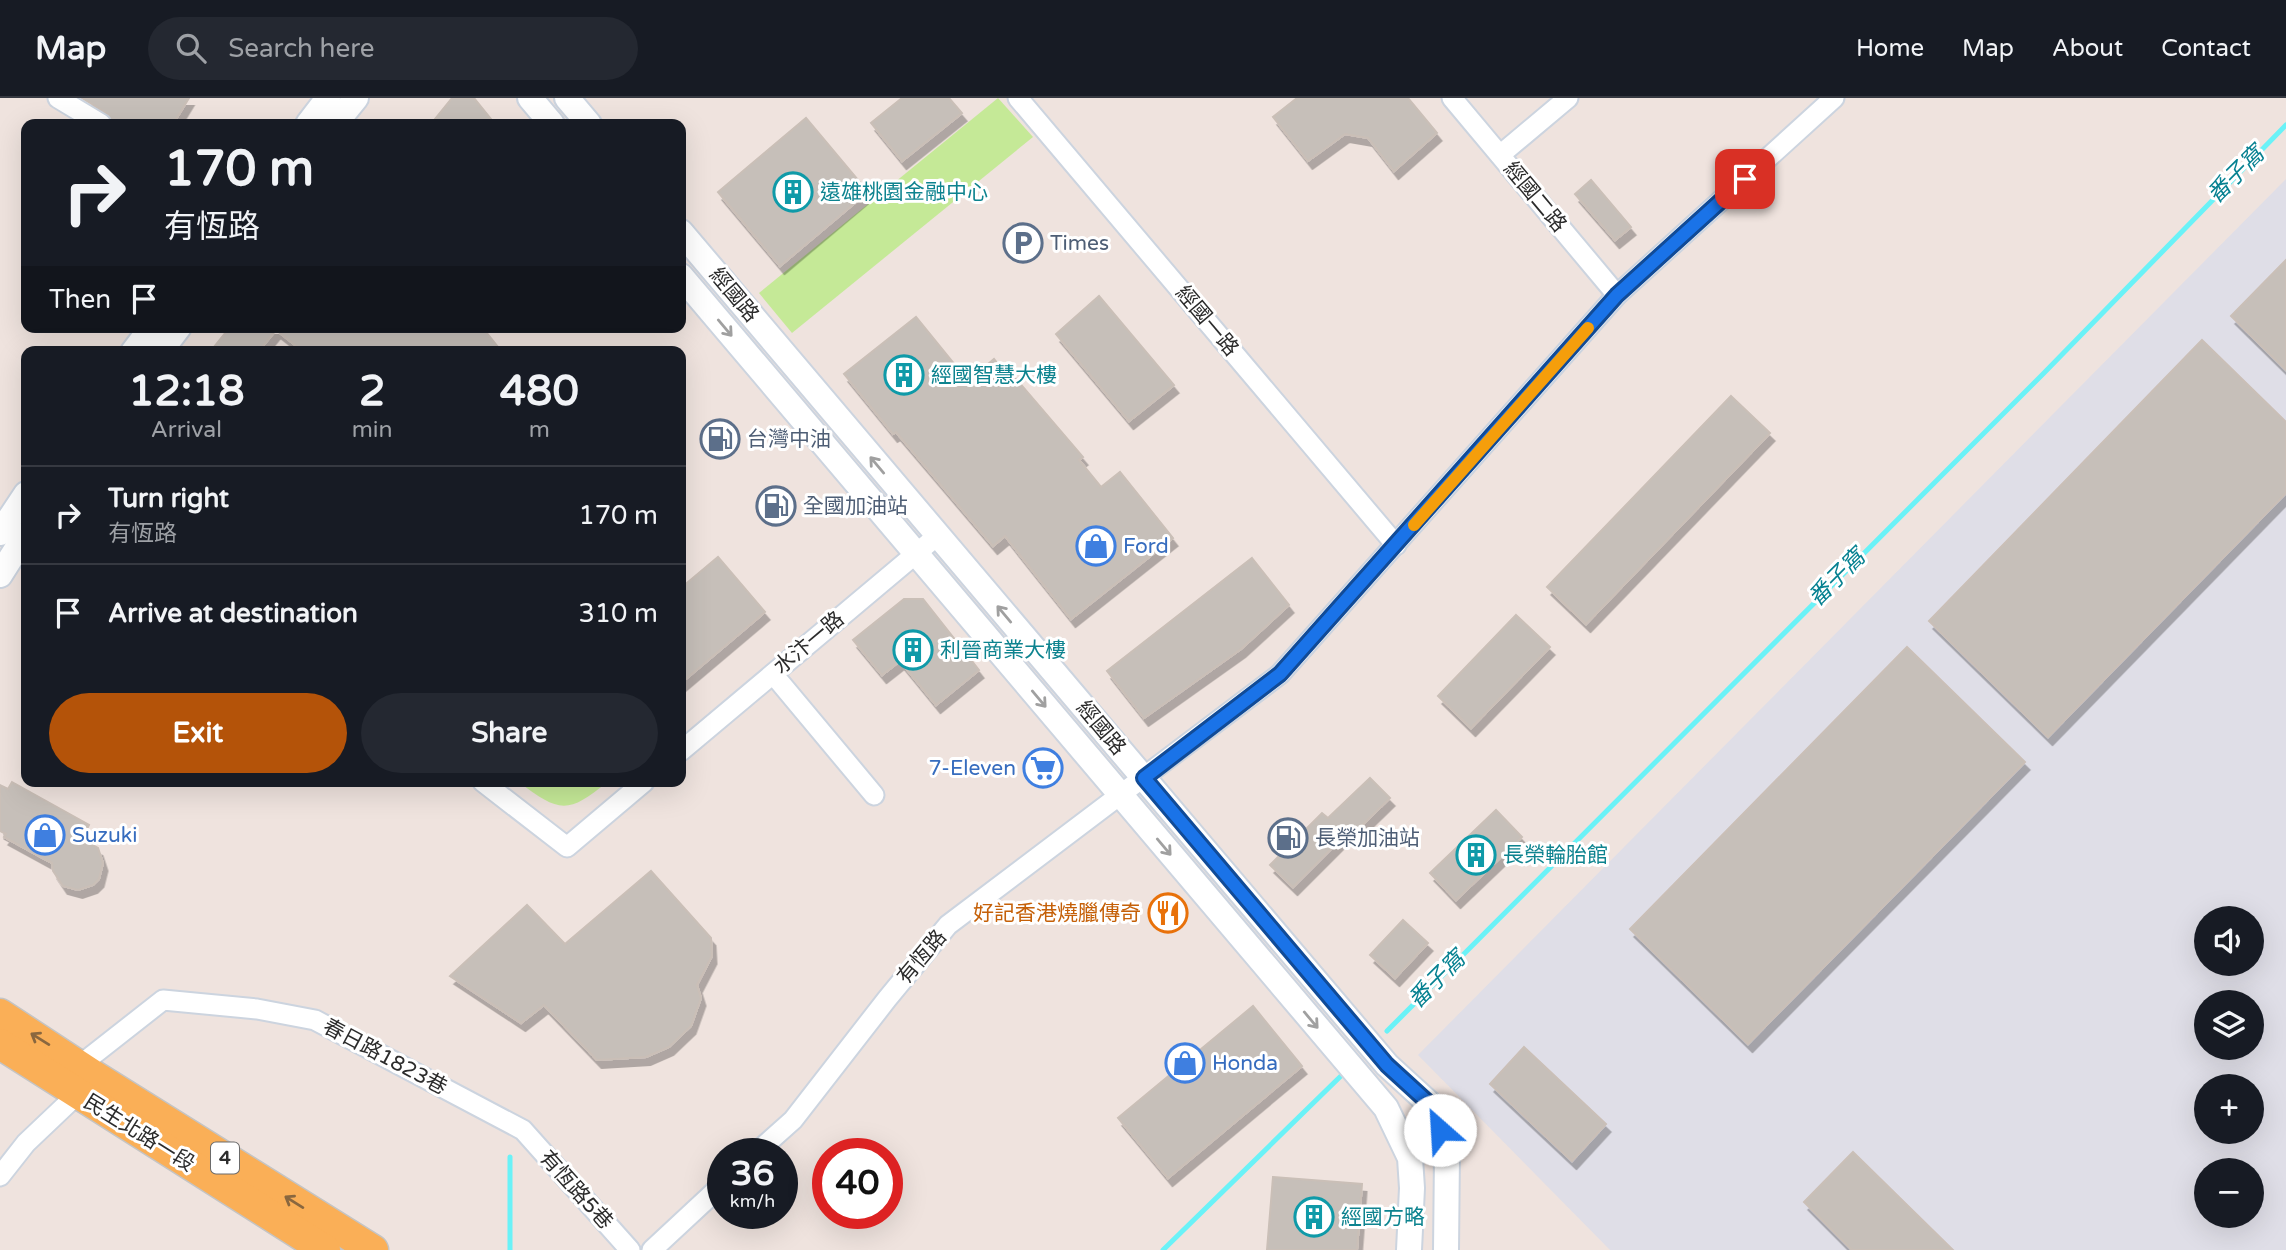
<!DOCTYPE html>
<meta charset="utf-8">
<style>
:root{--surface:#171b24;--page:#242831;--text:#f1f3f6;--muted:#9ea1a6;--line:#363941;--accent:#b45309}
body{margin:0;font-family:"Varela Round","Noto Sans TC",sans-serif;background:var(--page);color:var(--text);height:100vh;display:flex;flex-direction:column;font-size:26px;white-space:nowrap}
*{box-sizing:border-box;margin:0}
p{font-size:23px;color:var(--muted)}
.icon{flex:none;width:38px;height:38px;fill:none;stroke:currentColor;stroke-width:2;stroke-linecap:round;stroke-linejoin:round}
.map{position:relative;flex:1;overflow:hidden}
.panel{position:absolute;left:21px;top:248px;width:665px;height:441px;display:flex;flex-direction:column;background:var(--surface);border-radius:14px;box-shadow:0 7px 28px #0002}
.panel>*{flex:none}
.top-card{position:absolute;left:21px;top:21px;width:665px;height:214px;border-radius:14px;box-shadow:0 7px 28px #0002;background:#171b24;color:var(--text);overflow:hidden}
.buttons{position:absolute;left:2194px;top:808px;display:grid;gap:14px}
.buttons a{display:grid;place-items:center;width:70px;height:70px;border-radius:50%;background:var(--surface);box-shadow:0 7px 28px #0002;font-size:35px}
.speed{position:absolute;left:707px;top:1040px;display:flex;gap:14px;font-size:35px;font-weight:700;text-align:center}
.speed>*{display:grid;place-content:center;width:91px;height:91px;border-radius:50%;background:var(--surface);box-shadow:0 7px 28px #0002;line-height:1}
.speed small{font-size:18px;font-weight:400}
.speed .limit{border:10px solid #d22;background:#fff;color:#111}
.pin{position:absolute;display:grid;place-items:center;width:60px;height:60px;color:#fff;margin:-30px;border-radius:14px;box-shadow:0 4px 10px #0006}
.me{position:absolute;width:77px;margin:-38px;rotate:334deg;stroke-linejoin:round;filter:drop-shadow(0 0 5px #0008)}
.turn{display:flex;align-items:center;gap:24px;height:147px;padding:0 28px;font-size:32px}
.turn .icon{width:91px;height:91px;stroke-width:2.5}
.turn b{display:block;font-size:49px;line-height:60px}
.then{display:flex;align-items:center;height:66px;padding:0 28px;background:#0003;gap:14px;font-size:26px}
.eta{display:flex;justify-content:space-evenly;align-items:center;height:119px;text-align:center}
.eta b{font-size:42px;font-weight:700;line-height:49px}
.action{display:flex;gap:14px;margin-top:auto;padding:14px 28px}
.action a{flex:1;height:80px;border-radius:42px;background:var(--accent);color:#fff;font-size:28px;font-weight:700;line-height:80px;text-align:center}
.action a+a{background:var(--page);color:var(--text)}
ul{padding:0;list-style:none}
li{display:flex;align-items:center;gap:21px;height:98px;padding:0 28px;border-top:2px solid var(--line)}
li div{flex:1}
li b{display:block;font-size:26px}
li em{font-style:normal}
header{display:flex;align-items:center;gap:42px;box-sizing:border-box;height:98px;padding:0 35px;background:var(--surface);border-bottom:2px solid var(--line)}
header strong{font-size:33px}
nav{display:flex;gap:38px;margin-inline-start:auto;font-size:24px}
.search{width:490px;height:63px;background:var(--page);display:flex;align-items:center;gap:18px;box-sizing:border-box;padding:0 24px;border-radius:38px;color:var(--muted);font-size:26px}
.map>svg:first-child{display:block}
.industrial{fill:#dfdee7;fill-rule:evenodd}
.green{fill:#c5e997}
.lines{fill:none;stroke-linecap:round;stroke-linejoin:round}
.stream{stroke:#6af2f7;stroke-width:5}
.building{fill:#c6bfb9;stroke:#cabfb7;stroke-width:2;filter:url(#shadow)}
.minor-casing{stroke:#ccd4df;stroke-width:23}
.tertiary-casing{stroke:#ccd4df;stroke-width:28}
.primary-casing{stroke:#c4c4c4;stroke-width:33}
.minor{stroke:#fff;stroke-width:19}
.tertiary{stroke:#fff;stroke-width:24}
.primary{stroke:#faaf57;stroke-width:30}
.oneway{stroke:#a0a0a0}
.oneway2{stroke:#89673f}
.route-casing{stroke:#114b97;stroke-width:18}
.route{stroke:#1a73e8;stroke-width:12}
.slow{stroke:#f59e0b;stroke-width:12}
.labels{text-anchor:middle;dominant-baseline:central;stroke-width:6;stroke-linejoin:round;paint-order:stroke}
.shield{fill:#fff;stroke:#6b6b6b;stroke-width:2}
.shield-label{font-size:19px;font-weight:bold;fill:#2c2c2c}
.culture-label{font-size:21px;fill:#0d838f;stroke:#fff;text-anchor:start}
.street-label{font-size:21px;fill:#2c2c2c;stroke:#fff}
.service-label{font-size:21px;fill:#4e5e75;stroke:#fff;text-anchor:start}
.shop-label{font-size:21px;fill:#366cbe;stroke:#fff;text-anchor:start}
.food-label{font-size:21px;fill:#c56008;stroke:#fff;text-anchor:end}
.water-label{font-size:23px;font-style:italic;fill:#068191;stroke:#fff}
</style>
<header>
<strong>Map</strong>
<div class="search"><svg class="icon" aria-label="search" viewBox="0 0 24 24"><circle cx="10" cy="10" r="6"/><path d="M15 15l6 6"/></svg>Search here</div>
<nav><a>Home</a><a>Map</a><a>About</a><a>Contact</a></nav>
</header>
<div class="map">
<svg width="2286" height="1152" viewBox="0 0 2286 1152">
<defs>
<filter id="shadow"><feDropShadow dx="4.5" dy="8" stdDeviation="0" flood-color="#0004"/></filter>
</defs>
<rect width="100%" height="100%" fill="#efe3de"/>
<path class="industrial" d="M2286 81V1152H1610L1418 957ZM2207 821H2252V866H2207ZM2207 905H2252V950H2207ZM2207 989H2252V1034H2207ZM2207 1073H2252V1118H2207Z"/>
<g class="green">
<polygon points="998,0 1033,39 792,235 759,195"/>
<path d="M519 684H607C568 717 558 714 519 684Z"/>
</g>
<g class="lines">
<g class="stream">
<polyline points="1387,933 2043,276 2286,27"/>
<polyline points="510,1152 510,1059"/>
<polyline points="1163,1152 1346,973"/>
</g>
</g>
<g class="building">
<polygon points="82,0 189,0 173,26 113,26 108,16"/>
<polygon points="452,0 474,0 495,26 431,26"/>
<polygon points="902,0 949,0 962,15 902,63 871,25"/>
<polygon points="1297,0 1408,0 1437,35 1394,73 1368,40 1345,36 1308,63 1273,19"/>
<polygon points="806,20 868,94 780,168 718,94"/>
<polygon points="1591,82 1631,129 1615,142 1575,96"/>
<polygon points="2286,162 2286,272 2231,218"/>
<polygon points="1099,198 1174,287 1129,323 1056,236"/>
<polygon points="916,219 968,283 994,261 1002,271 1005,268 1083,359 1079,362 1101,389 1120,374 1173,440 1071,521 1005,438 993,448 896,334 893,336 844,276"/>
<polygon points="230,229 482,229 502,254 304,254 276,232 258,254 210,254"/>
<polygon points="2202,242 2286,324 2286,395 2048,639 1929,523"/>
<polygon points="1731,298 1770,335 1586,526 1547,489"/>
<polygon points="718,459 765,514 681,585 681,490"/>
<polygon points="1252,460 1289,507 1241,551 1144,620 1107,573"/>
<polygon points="904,501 923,501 979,572 936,607 900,563 882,577 853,542"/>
<polygon points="1516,517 1550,549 1471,630 1438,598"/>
<polygon points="1907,549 2025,664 1748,946 1630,831"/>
<polygon points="1370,680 1390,700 1352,737 1348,734 1293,789 1270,767 1322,715 1328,720"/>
<polygon points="12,684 89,727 82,741 98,750 103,765 99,781 93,787 78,792 63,788 53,773 52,765 4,739 6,736 0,733 0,687 8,691"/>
<polygon points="1496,712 1522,739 1456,802 1430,775"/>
<polygon points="651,773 711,840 712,858 697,887 701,900 691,928 669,949 646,959 597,962 544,907 521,925 450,878 527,807 565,846"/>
<polygon points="1403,822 1428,845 1395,880 1370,857"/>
<polygon points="1253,908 1302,968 1168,1080 1118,1020"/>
<polygon points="1524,949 1606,1026 1572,1063 1490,986"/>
<polygon points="1853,1054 1953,1152 1852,1152 1804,1104"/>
<polygon points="1273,1079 1362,1086 1357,1152 1267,1152"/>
</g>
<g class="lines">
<g class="minor-casing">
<g id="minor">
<polyline points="58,0 101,26"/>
<polyline points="1018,0 1396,447"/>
<polyline points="1452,0 1617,197"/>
<polyline points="1500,57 1568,0"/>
<polyline points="773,576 874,697"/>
<polyline points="681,653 937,438"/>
<polyline points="483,684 567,749 644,684"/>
<polyline points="70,975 163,902 257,911 315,922 523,1032 630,1152"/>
<polyline points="756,1055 793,1022 887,901 948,827 1280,576 1617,197 1834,0"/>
<polyline points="0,1078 26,1045 85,989"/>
<polyline points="652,1152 723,1086"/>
</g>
</g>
<g class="tertiary-casing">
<g id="tertiary">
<polyline points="530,0 552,26"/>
<polyline points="567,0 589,26"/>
<polyline points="308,26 328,0"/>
<polyline points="335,26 356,0"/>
<polyline points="681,134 1387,967 1433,1009 1447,1056 1446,1152"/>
<polyline points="681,178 1386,1010 1410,1060 1412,1090 1409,1152"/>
<polyline points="133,254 152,229"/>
<polyline points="160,254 179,229"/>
<polyline points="0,435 26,396"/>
<polyline points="0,477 26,436"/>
</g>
</g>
<g class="primary-casing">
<g id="primary">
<polyline points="0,916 96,979 373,1152"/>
<polyline points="0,946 325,1152"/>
</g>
</g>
<use href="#minor" class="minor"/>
<use href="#tertiary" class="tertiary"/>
<use href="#primary" class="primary"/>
</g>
<defs><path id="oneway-shaft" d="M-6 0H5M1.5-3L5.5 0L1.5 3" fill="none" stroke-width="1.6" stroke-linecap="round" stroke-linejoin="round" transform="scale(1.75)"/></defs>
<g class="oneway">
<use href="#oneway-shaft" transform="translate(725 230) rotate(50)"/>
<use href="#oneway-shaft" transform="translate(877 367) rotate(-130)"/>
<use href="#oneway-shaft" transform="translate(1004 516) rotate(-130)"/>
<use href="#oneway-shaft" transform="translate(1039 601) rotate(50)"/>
<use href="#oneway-shaft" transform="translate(1164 749) rotate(50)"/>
<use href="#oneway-shaft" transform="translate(1311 922) rotate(50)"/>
</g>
<g class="oneway2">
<use href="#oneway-shaft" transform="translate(40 941) rotate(-148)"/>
<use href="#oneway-shaft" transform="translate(294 1104) rotate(-148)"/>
</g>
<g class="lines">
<g class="route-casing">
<polyline id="route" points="1440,1032 1433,1009 1387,967 1144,680 1280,576 1617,197 1745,81"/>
</g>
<use href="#route" class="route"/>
<polyline class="slow" points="1414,427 1588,230"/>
</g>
<defs>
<g id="building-ring" transform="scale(2.0125)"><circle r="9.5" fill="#fff" stroke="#0f9aa8" stroke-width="1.5"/><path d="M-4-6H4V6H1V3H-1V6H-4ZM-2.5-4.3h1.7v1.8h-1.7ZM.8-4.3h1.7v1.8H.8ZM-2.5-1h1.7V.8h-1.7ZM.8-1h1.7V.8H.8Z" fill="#0f9aa8"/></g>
<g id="parking-ring" transform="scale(2.0125)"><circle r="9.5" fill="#fff" stroke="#5c6f8a" stroke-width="1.5"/><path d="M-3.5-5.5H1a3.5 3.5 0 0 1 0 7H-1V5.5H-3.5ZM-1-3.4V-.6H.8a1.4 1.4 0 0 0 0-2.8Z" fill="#5c6f8a"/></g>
<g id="fuel-ring" transform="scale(2.0125)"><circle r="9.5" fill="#fff" stroke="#5c6f8a" stroke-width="1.5"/><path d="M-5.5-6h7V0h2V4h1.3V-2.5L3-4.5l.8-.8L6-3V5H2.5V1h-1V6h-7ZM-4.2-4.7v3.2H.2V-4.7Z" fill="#5c6f8a"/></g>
<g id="shop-ring" transform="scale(2.0125)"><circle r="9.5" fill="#fff" stroke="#3f7fe0" stroke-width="1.5"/><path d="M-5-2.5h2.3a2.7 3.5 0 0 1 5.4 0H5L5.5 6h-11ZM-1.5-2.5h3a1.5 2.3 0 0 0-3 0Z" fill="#3f7fe0"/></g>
<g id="supermarket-ring" transform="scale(2.0125)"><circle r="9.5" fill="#fff" stroke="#3f7fe0" stroke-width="1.5"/><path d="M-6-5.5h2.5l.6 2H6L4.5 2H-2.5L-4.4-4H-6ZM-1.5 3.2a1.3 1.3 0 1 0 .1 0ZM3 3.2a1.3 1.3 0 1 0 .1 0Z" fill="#3f7fe0"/></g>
<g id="restaurant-ring" transform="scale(2.0125)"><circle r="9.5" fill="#fff" stroke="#e8710a" stroke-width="1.5"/><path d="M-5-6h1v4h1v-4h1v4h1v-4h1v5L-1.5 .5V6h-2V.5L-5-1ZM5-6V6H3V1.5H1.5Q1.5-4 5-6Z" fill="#e8710a"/></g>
</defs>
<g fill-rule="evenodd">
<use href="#building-ring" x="793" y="94"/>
<use href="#parking-ring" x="1023" y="145"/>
<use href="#building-ring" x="904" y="277"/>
<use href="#fuel-ring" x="720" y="341"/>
<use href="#fuel-ring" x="776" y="408"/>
<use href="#shop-ring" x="1096" y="448"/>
<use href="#building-ring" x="913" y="552"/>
<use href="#supermarket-ring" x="1043" y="670"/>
<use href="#shop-ring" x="45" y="737"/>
<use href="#fuel-ring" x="1288" y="740"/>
<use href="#building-ring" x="1476" y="757"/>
<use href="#restaurant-ring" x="1168" y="815"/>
<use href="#shop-ring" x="1185" y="965"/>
<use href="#building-ring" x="1314" y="1119"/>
</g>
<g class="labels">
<rect class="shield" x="211" y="1044.5" width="28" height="31" rx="5"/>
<g class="shield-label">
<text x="225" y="1060">4</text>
</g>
<g class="culture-label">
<text x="820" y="94">遠雄桃園金融中心</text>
<text x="931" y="277">經國智慧大樓</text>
<text x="940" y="552">利晉商業大樓</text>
<text x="1503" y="757">長榮輪胎館</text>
<text x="1341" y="1119">經國方略</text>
</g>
<g class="street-label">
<text transform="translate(1535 99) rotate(50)">經國二路</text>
<text transform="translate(734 197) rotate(50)">經國路</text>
<text transform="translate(1207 223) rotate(50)">經國一路</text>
<text transform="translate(809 545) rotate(-40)">水汴一路</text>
<text transform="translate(1101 630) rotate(50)">經國路</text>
<text transform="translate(922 859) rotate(-50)">有恆路</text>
<text transform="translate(385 959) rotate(28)">春日路1823巷</text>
<text transform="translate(139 1035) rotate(32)">民生北路一段</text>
<text transform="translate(576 1092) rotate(48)">有恆路5巷</text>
</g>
<g class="service-label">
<text x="1050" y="145">Times</text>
<text x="747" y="341">台灣中油</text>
<text x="803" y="408">全國加油站</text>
<text x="1315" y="740">長榮加油站</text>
</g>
<g class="shop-label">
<text x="1123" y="448">Ford</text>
<text x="1016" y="670" text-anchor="end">7-Eleven</text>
<text x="72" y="737">Suzuki</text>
<text x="1212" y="965">Honda</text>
</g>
<g class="food-label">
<text x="1141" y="815">好記香港燒臘傳奇</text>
</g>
<g class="water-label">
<text transform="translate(2236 77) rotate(-45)">番子窩</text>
<text transform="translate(1837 480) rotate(-45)">番子窩</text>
<text transform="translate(1437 882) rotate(-45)">番子窩</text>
</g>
</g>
</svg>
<div class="buttons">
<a><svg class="icon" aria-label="sound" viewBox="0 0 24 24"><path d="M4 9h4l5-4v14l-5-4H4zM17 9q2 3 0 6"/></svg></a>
<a><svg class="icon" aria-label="layers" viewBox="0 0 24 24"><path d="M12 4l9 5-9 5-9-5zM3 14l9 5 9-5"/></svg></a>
<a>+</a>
<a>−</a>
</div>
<div class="speed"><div>36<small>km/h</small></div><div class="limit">40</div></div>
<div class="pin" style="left:1745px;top:81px;background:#d93025"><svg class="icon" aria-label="arrive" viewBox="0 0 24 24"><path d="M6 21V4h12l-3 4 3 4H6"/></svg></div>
<svg class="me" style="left:1440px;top:1032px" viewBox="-20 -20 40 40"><circle r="19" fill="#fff"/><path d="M0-13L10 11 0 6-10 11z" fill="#1a73e8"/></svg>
<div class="top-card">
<div class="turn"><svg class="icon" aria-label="right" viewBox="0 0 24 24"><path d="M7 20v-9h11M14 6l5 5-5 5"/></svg><div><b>170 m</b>有恆路</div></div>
<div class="then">Then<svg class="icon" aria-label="arrive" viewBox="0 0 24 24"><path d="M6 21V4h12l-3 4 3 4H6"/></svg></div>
</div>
<section class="panel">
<div class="eta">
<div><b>12:18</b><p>Arrival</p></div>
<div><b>2</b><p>min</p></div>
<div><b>480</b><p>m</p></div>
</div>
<ul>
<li><svg class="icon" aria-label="right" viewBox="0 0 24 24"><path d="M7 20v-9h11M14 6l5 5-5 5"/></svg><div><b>Turn right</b><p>有恆路</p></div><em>170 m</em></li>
<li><svg class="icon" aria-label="arrive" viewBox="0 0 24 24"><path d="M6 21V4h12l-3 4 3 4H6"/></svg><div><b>Arrive at destination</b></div><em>310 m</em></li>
</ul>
<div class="action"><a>Exit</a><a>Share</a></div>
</section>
</div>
